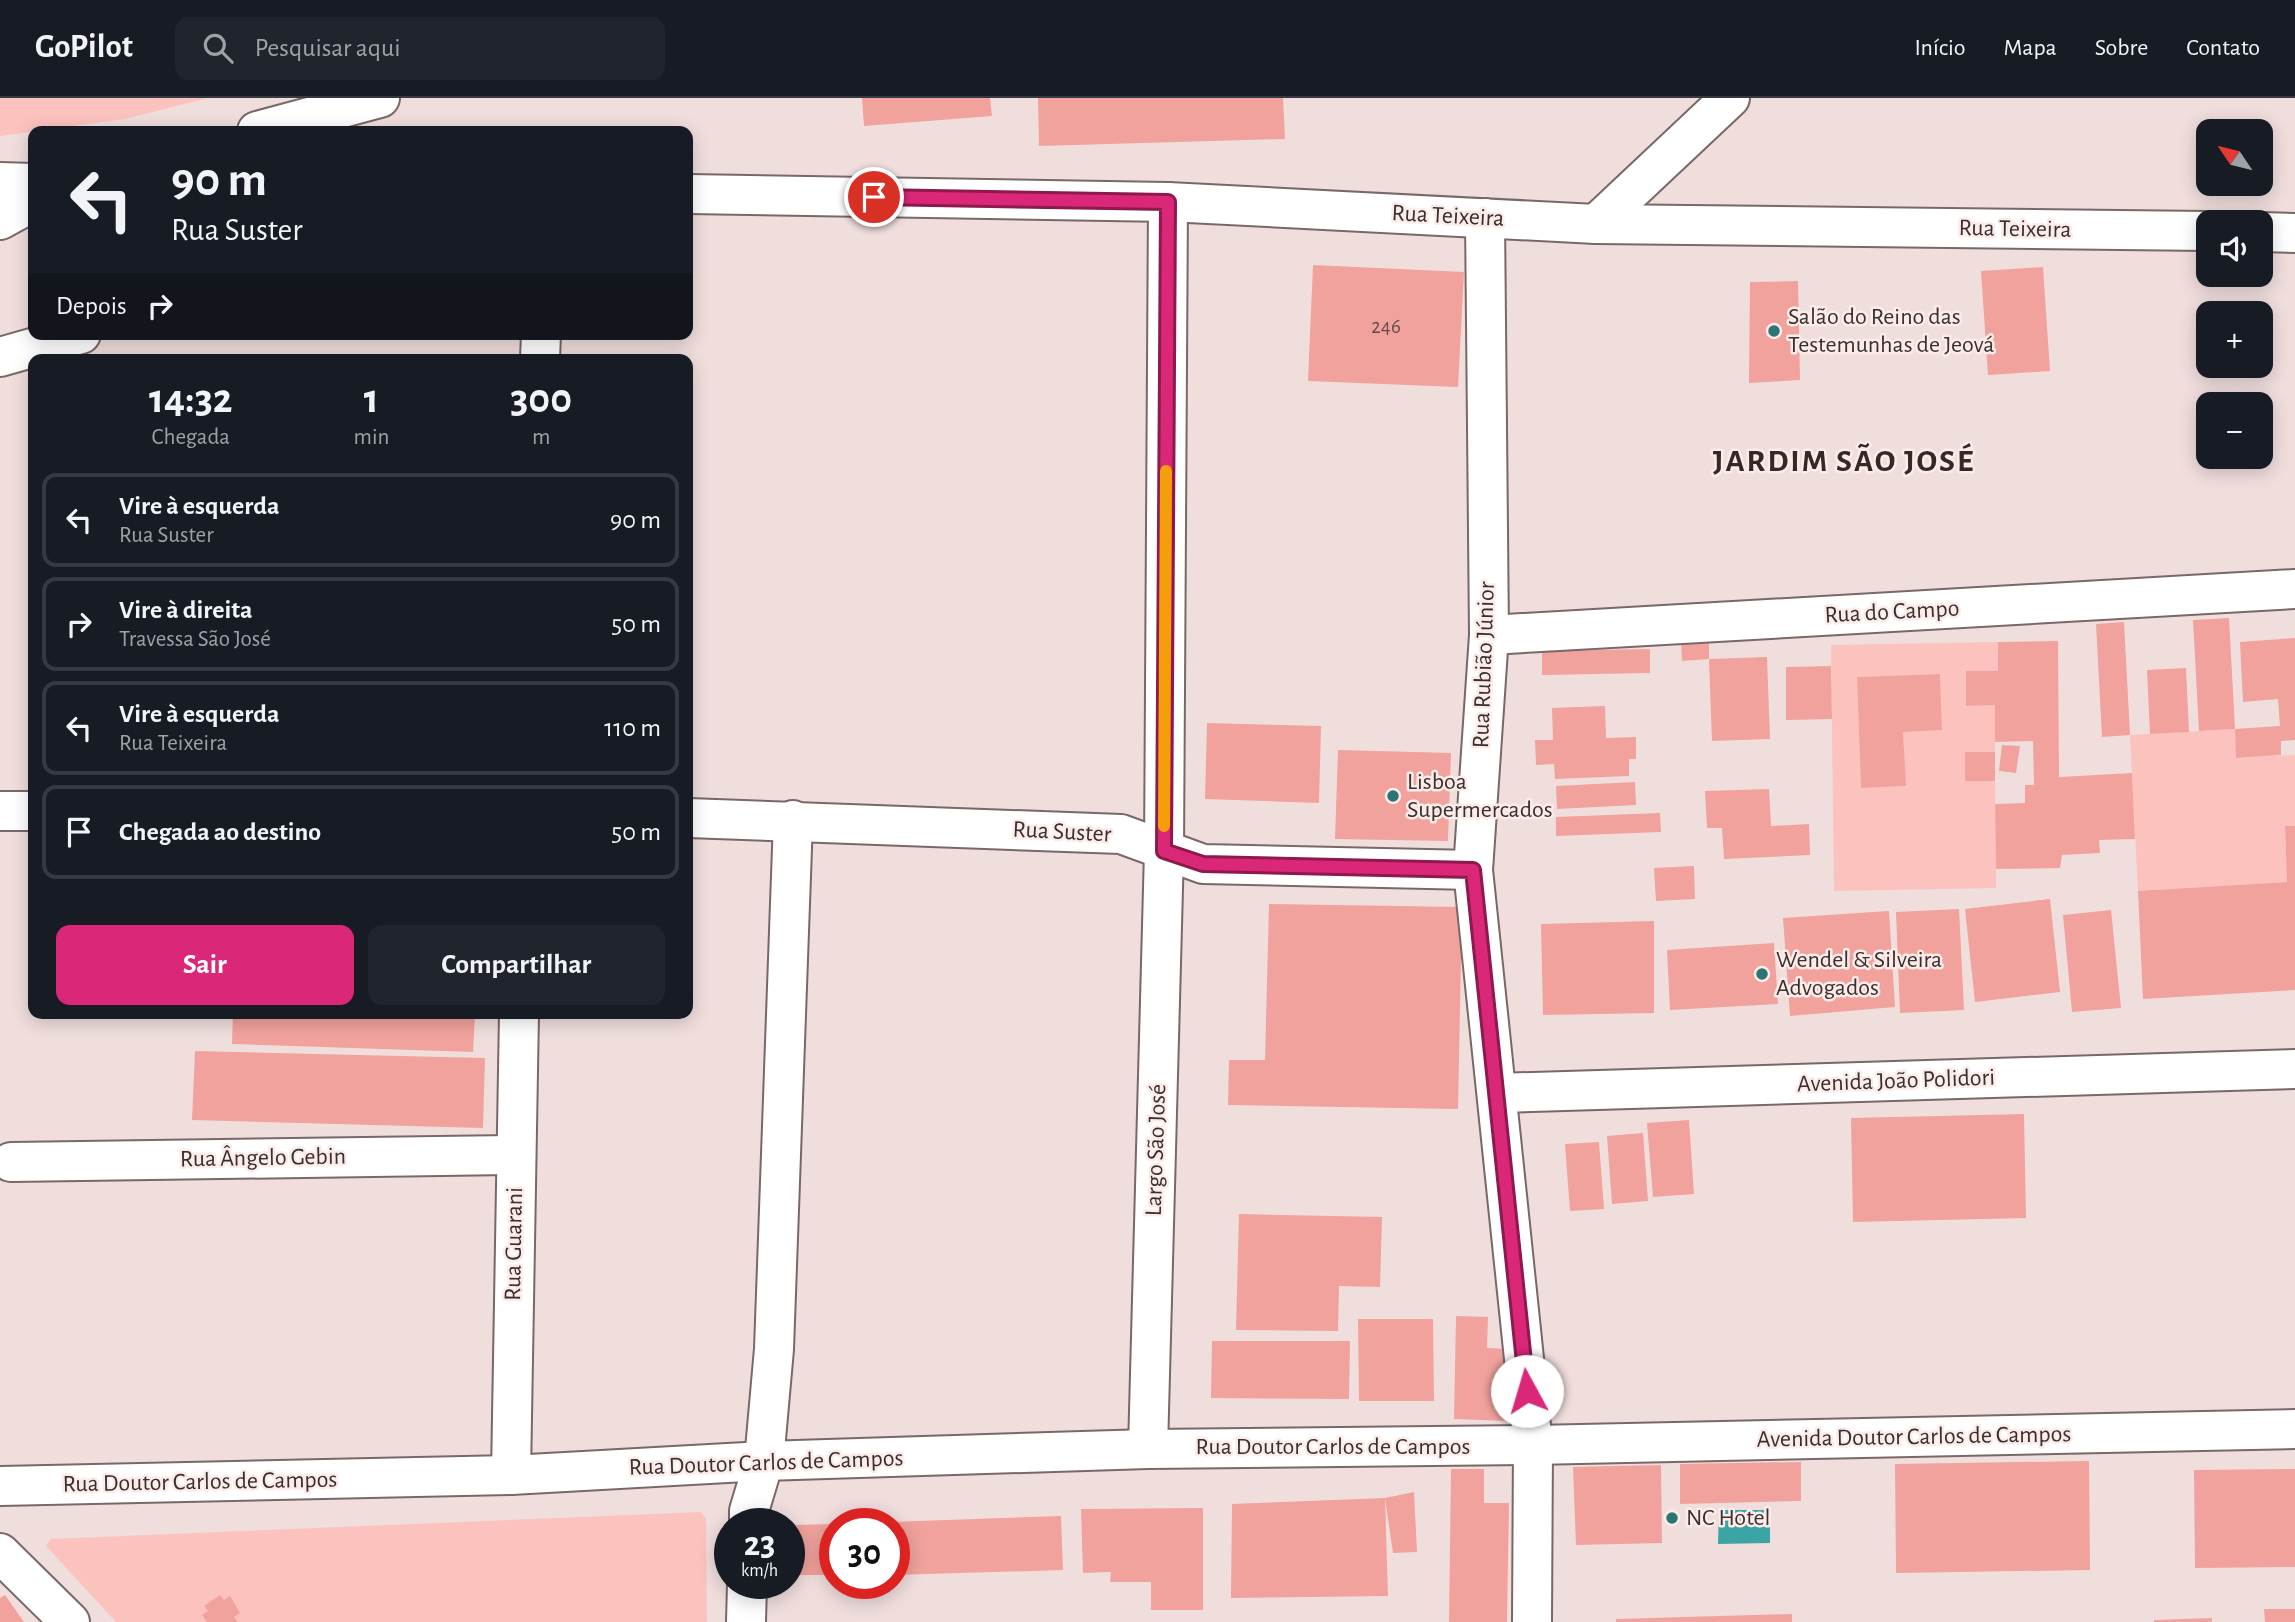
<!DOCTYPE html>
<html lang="pt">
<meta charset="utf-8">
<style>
:root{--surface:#171b24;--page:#20242c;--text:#f1f3f6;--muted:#9ea1a6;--line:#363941;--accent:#db2777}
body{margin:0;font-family:"Alegreya Sans",sans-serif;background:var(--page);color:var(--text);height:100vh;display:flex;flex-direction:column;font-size:26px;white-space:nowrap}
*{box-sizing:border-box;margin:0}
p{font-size:23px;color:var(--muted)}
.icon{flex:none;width:38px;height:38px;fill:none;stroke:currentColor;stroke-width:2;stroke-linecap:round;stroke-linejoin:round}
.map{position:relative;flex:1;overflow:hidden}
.details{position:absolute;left:28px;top:256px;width:665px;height:665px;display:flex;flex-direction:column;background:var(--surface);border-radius:14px;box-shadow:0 4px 18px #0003}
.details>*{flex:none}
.hud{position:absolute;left:28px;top:28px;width:665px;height:214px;border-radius:14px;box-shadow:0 4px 18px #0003;background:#171b24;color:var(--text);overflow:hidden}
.needle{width:46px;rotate:305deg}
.controls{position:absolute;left:2196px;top:21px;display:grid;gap:14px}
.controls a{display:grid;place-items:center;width:77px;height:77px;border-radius:14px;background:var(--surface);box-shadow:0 4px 18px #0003;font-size:35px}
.speed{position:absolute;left:714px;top:1410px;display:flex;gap:14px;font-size:35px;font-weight:700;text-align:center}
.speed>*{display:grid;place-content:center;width:91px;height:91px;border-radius:50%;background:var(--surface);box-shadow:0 4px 18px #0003;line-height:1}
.speed small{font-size:18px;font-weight:400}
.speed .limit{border:10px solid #d22;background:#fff;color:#111}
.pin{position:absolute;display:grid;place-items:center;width:60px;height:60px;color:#fff;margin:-30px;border:4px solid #fff;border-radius:50%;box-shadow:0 2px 7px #0007}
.me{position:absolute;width:77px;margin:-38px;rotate:354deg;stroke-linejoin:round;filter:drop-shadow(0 0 5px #0008)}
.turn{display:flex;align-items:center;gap:24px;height:147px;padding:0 28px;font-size:32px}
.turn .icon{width:91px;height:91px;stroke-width:2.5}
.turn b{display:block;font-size:49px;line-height:60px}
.then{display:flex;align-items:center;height:66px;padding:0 28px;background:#0003;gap:14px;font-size:26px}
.eta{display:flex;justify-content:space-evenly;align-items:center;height:119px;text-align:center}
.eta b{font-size:42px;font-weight:600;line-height:49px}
.cta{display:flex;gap:14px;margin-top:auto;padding:14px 28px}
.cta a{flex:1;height:80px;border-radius:14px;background:var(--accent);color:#fff;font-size:28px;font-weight:600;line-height:80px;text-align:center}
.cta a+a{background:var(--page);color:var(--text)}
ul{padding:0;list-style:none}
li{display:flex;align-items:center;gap:21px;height:94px;margin:0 14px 10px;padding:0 14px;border:4px solid var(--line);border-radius:14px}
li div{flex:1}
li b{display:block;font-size:26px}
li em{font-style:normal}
header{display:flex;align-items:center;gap:42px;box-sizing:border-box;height:98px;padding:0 35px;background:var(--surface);border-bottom:2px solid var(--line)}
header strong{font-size:33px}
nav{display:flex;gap:38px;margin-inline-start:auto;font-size:24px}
.search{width:490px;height:63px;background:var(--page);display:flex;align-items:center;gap:18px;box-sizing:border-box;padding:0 24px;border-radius:14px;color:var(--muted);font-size:26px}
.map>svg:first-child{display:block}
.green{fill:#fcc2be;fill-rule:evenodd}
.water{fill:#3aa5a4}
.building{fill:#f1a29d}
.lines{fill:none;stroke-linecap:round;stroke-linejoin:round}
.minor-casing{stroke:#786867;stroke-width:42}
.tertiary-casing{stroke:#786867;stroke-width:42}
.minor{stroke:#fff;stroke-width:38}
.tertiary{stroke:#fff;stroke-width:38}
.route-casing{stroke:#8e194d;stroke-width:18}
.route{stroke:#db2777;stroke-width:12}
.slow{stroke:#f59e0b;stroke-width:12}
.poi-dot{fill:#2b7575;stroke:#fdebea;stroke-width:2.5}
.labels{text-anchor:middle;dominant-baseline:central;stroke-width:5;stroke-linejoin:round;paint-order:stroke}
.number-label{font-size:21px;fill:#654c4a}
.street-label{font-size:24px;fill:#36302f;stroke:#fdebea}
.poi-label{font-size:24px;fill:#36302f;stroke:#fdebea;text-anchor:start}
.district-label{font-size:32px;font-weight:bold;letter-spacing:2px;fill:#352928;stroke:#fdebea}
</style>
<header>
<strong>GoPilot</strong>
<div class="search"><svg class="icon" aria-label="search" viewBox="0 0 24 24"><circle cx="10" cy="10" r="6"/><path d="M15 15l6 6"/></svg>Pesquisar aqui</div>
<nav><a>Início</a><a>Mapa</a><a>Sobre</a><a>Contato</a></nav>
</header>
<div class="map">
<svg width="2295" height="1524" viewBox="0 0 2295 1524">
<rect width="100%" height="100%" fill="#f0dedd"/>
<g class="green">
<polygon points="0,0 208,0 125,21 0,38"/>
<path d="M1998 544V573H1966V608L1995 607V654L1965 655 1966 683H1995L1996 790 1834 793 1831 547ZM1940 576 1942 632 1903 634 1905 688 1861 690 1857 579Z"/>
<polygon points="2235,631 2237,660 2295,657 2295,728 2285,729 2287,784 2138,793 2130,637"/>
<polygon points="701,1414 706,1421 707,1524 116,1524 46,1448 51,1441"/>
</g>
<polygon class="water" points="1719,1412 1770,1412 1770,1445 1718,1446"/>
<g class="building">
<polygon points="862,0 990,0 992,18 864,28"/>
<polygon points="1038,0 1283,0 1285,41 1039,48"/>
<polygon points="1313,167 1464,174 1458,289 1308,283"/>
<polygon points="2043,169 2050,273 1988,277 1981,173"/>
<polygon points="1798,183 1800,282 1749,285 1750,184"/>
<polygon points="2229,520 2235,631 2280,628 2278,601 2243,604 2240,544 2295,540 2295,642 2281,643 2281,657 2236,660 2235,631 2199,633 2193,522"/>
<polygon points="2124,524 2130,637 2102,639 2096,526"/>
<polygon points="2058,543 2059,679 2132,675 2135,741 2099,742 2100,755 2062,757 2060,770 1996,771 1995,706 2025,705 2025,687 2034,687 2033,643 1995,644 1995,607 1966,608 1966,573 1998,573 1998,544"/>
<polygon points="1709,545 1709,561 1682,563 1681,546"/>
<polygon points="1650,551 1650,575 1542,577 1542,553"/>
<polygon points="1767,559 1770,641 1712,643 1709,561"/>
<polygon points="1831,568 1832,621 1786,622 1786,569"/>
<polygon points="2186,570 2189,634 2150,636 2147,572"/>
<polygon points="1940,576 1942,632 1903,634 1906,688 1861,690 1857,579"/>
<polygon points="1605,608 1606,640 1636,639 1636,661 1629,661 1629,678 1555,681 1554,666 1536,667 1535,642 1553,642 1552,610"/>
<polygon points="1207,625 1321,628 1319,705 1205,701"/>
<polygon points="2002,647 2020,648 2016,675 1999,673"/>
<polygon points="1338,652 1451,655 1448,743 1335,741"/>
<rect x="1965" y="654" width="30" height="29"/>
<polygon points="1635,684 1636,707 1557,711 1556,688"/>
<polygon points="1769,691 1771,728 1809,726 1810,757 1724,761 1722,730 1707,730 1705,693"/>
<polygon points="1660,715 1661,734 1556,738 1556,719"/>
<polygon points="2285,728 2295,728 2295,892 2143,901 2138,793 2287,784"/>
<polygon points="1694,768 1695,801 1656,803 1654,770"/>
<polygon points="2050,801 2060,894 1975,904 1965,811"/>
<polygon points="1269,806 1462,809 1458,1011 1228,1007 1229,962 1265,962"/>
<polygon points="1959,811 1964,912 1900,915 1896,814"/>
<polygon points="2111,812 2121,910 2072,914 2063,817"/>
<polygon points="1889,813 1895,909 1790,918 1783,820"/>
<polygon points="1654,823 1654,915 1543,917 1541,826"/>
<polygon points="1774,845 1778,906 1670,912 1667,852"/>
<polygon points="233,915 475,915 473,954 232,946"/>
<polygon points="195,953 485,960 483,1030 192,1022"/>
<polygon points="2024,1016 2026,1120 1853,1124 1851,1020"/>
<polygon points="1689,1022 1694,1096 1653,1099 1647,1025"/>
<polygon points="1643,1035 1648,1103 1612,1106 1607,1038"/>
<polygon points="1599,1044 1604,1111 1570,1113 1565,1046"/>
<polygon points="1239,1116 1382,1119 1380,1189 1339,1188 1338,1233 1236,1232"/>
<polygon points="1456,1218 1488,1219 1487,1250 1509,1251 1508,1323 1454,1321"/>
<polygon points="1358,1221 1433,1221 1434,1303 1359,1303"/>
<polygon points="1212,1243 1350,1243 1349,1301 1211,1300"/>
<polygon points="2089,1363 2090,1472 1896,1475 1895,1366"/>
<polygon points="1801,1364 1801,1403 1680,1406 1680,1366"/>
<polygon points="1661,1367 1662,1445 1576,1447 1573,1369"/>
<polygon points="1451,1371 1484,1371 1484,1405 1509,1405 1507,1524 1449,1524"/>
<polygon points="2295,1371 2295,1469 2195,1470 2194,1372"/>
<polygon points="1414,1394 1417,1454 1393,1455 1385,1400 1388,1498 1231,1500 1232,1406 1385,1400"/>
<polygon points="1203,1410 1203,1512 1151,1512 1151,1484 1110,1484 1111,1474 1083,1475 1081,1411"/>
<polygon points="1061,1418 1063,1472 894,1477 894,1426 889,1424"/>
<polygon points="835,1426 835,1477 794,1477 793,1427"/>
<polygon points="5,1497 24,1524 0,1524 0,1500"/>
<polygon points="220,1497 224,1502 230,1498 240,1515 234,1519 238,1524 207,1524 202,1517 208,1513 204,1508"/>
<polygon points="2264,1511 2295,1511 2295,1524 2265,1524"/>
<polygon points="1792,1516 1792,1524 1616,1524 1616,1521"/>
<polygon points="2212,1520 2212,1524 2154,1524 2154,1522"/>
</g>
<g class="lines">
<g class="minor-casing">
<g id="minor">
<polyline points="1485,120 1489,537 1473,772 1533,1347 1532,1524"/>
<polyline points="1596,126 1730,0"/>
<polyline points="540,261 541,236"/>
<polyline points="1489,537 2295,491"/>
<polyline points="0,713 33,713"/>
<polyline points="688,720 1121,736 1203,766 1473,772"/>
<polyline points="1497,995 2295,971"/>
<polyline points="11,1064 515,1057"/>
<polyline points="1148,1351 1164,753 1168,104"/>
<polyline points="511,1377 519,915"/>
<polyline points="0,1388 511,1377 764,1363 1148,1351 1533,1347 2295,1331"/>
<polyline points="749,1426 749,1413 764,1363 774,1251 793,722"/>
<polyline points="0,1455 70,1524"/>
<polyline points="746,1524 747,1486"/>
</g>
</g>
<g class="tertiary-casing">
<g id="tertiary">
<polyline points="257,33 380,0"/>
<polyline points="0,84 33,85"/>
<polyline points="688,96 1168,104 1596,126 2208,133"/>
<polyline points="0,122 33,104"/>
<polyline points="2261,134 2295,135"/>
<polyline points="0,259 81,236"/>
</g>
</g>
<use href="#minor" class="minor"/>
<use href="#tertiary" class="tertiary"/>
</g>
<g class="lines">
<g class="route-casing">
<polyline id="route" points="874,99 1168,104 1164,753 1203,766 1473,772 1527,1293"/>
</g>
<use href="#route" class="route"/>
<polyline class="slow" points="1164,728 1166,373"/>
</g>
<g class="poi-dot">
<circle cx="1774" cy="233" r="7"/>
<circle cx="1393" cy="698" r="7"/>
<circle cx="1762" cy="876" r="7"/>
<circle cx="1672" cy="1420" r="7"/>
</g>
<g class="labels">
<g class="number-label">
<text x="1386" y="228">246</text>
</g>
<g class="street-label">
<text transform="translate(1448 118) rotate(3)">Rua Teixeira</text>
<text transform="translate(2015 131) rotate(1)">Rua Teixeira</text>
<text transform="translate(1892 514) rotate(-3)">Rua do Campo</text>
<text transform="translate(1484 567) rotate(-88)">Rua Rubião Júnior</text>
<text transform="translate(1062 734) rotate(3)">Rua Suster</text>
<text transform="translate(1896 983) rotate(-2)">Avenida João Polidori</text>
<text transform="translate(1156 1052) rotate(-88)">Largo São José</text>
<text transform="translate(263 1060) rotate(-1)">Rua Ângelo Gebin</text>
<text transform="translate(514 1146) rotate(-89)">Rua Guarani</text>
<text transform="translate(1914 1339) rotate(-1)">Avenida Doutor Carlos de Campos</text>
<text x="1333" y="1349">Rua Doutor Carlos de Campos</text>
<text transform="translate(766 1365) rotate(-2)">Rua Doutor Carlos de Campos</text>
<text transform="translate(200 1384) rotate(-1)">Rua Doutor Carlos de Campos</text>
</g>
<g class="poi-label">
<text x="1788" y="219">Salão do Reino das<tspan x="1788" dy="28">Testemunhas de Jeová</tspan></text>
<text x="1407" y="684">Lisboa<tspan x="1407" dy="28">Supermercados</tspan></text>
<text x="1776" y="862">Wendel &amp; Silveira<tspan x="1776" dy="28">Advogados</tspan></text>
<text x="1686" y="1420">NC Hotel</text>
</g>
<g class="district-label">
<text x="1844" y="363">JARDIM SÃO JOSÉ</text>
</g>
</g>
</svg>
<div class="controls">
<a><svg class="needle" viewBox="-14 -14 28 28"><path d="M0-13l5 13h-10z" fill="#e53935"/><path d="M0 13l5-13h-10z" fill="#9ea1a6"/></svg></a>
<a><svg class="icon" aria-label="sound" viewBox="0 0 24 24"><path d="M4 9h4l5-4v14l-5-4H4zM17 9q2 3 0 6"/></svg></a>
<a>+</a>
<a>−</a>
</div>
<div class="speed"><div>23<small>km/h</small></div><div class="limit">30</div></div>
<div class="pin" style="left:874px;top:99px;background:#d93025"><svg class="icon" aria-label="arrive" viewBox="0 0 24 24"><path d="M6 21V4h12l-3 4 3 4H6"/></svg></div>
<svg class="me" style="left:1527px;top:1293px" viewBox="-20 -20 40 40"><circle r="19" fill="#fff"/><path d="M0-13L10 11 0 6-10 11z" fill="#db2777"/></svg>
<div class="hud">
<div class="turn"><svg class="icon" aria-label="left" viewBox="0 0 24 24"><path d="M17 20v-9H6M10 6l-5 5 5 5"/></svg><div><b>90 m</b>Rua Suster</div></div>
<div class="then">Depois<svg class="icon" aria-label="right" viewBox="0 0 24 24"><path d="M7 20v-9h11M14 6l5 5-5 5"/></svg></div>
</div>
<section class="details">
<div class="eta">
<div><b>14:32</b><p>Chegada</p></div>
<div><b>1</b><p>min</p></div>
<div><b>300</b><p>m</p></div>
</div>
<ul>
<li><svg class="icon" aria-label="left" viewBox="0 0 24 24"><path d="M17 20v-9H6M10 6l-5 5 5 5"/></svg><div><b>Vire à esquerda</b><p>Rua Suster</p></div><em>90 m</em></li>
<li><svg class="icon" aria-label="right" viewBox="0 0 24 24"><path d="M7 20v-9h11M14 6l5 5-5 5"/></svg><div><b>Vire à direita</b><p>Travessa São José</p></div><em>50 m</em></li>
<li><svg class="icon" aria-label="left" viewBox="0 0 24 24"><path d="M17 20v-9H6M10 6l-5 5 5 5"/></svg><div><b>Vire à esquerda</b><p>Rua Teixeira</p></div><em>110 m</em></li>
<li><svg class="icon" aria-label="arrive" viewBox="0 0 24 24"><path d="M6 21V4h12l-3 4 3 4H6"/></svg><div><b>Chegada ao destino</b></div><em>50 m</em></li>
</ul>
<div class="cta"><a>Sair</a><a>Compartilhar</a></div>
</section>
</div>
